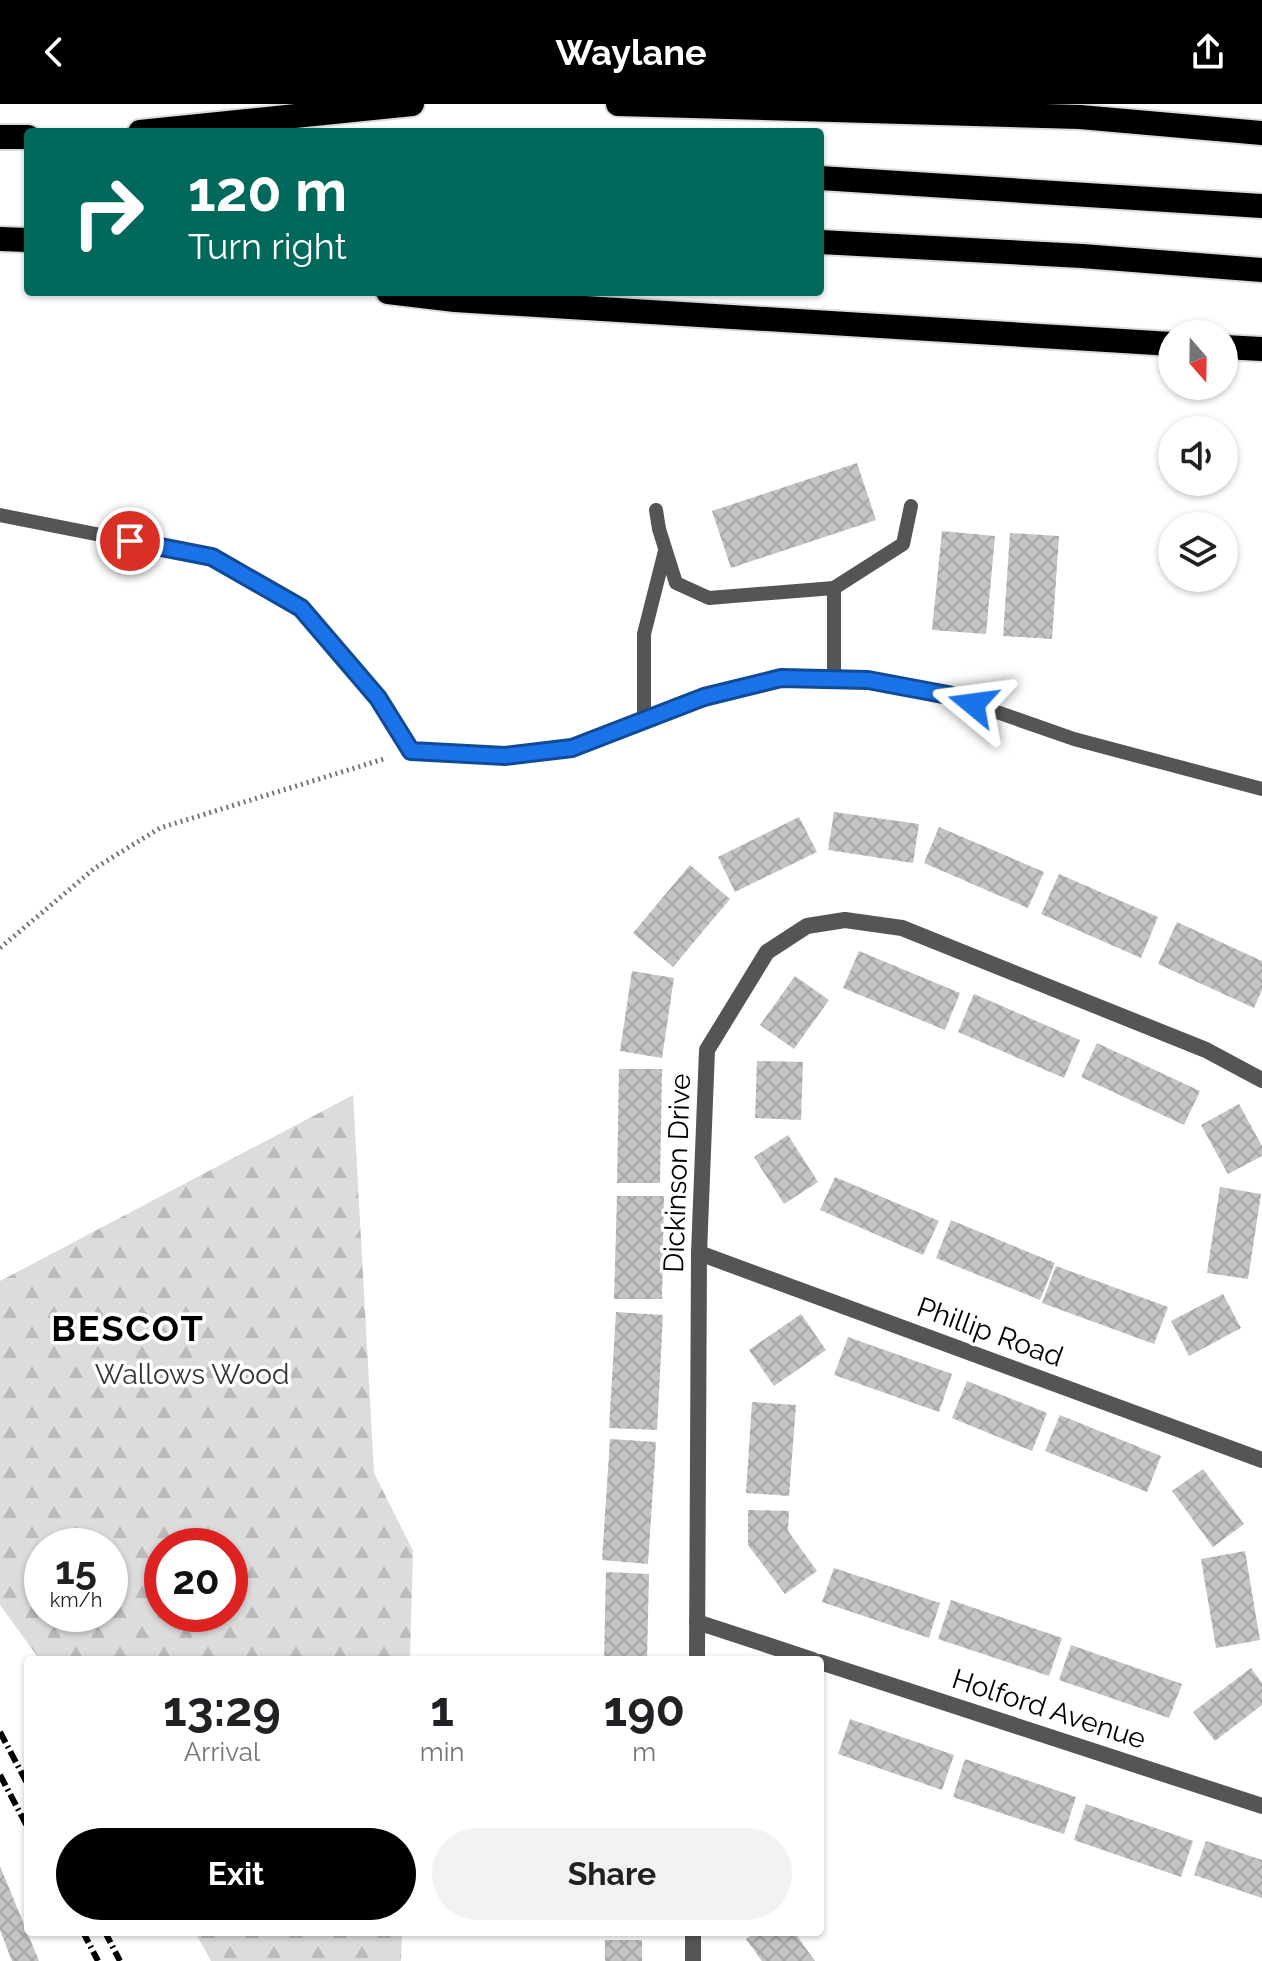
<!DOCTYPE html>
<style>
:root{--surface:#fff;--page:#f2f2f2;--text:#202124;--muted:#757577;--accent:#000}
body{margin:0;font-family:Raleway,sans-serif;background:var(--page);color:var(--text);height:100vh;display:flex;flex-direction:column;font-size:30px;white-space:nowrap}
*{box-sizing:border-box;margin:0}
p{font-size:26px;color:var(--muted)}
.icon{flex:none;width:44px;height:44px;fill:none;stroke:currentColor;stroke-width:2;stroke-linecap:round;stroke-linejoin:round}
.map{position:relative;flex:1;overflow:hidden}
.side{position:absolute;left:24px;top:1552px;width:800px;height:280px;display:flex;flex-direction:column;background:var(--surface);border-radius:8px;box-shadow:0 2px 6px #0004}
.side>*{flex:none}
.hud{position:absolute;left:24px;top:24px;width:800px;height:168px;border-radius:8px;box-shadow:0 2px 6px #0004;background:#00695c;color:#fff;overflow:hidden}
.needle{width:52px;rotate:160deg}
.tools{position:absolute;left:1158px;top:216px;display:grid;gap:16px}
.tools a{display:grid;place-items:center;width:80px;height:80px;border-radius:50%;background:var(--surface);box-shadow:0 2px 6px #0004;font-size:40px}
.speed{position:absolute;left:24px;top:1424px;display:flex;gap:16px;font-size:40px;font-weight:700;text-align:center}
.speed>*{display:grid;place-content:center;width:104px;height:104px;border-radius:50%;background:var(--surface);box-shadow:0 2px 6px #0004;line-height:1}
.speed small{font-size:20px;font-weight:400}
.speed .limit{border:12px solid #d22;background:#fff;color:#111}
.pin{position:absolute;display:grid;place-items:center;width:68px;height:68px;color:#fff;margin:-34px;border:4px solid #fff;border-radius:50%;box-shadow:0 2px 8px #0007}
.me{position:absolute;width:88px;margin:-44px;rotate:286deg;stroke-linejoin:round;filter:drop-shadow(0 0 6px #0008)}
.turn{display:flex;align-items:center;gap:28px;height:168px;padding:0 32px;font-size:36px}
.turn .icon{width:104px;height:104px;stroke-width:2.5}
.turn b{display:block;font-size:56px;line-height:68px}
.eta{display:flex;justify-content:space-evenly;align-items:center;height:136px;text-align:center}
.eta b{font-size:48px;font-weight:700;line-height:56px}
.cta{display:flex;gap:16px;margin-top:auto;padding:16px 32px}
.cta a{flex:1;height:92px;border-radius:48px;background:var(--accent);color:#fff;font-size:32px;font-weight:700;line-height:92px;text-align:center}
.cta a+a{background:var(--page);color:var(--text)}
header{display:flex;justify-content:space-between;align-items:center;height:104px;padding:0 32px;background:var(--accent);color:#fff;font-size:36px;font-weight:700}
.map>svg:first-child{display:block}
.forest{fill:url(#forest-firs);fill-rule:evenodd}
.building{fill:url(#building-cross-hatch)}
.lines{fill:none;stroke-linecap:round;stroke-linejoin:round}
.motorway-casing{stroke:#dbdbdb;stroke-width:28}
.path{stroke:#777;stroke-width:5;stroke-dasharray:2 4;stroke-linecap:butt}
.service{stroke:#555;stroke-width:14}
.minor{stroke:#555;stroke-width:16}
.motorway{stroke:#000;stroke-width:24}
.rail{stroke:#000;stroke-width:6;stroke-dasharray:12 4 2 4;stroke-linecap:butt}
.route-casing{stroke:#114b97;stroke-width:20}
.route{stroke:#1a73e8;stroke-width:14}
.labels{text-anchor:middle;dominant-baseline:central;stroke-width:7;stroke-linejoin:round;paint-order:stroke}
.street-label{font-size:28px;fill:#000;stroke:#fff}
.park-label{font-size:28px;fill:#333;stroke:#fff}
.district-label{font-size:36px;font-weight:bold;letter-spacing:2px;fill:#000;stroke:#fff}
</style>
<header><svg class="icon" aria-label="back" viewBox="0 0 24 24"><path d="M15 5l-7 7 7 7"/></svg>Waylane<svg class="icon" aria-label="share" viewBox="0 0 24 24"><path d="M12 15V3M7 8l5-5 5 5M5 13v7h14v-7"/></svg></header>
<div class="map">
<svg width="1262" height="1857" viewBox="0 0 1262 1857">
<defs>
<pattern id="forest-firs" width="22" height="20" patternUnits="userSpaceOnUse" patternTransform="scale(2)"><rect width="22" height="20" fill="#dcdcdc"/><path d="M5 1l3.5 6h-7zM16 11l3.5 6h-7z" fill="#bbb"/></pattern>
<pattern id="building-cross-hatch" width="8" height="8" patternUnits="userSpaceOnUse" patternTransform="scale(2)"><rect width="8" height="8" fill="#c4c4c4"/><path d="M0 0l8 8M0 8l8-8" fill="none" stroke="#a7a7a7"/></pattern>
</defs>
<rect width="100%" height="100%" fill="#fff"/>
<g class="forest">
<path d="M353 991 374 1369 413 1447 410 1556H40L0 1501V1177ZM42 1442H110V1510H42ZM162 1442H230V1510H162Z"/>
<polygon points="195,1828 402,1828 401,1857 211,1857"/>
</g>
<g class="building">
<polygon points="857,359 876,416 731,464 712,407"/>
<polygon points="942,427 995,432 986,530 932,526"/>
<polygon points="1010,429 1059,432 1052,535 1003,532"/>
<polygon points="834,708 919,720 913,759 828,746"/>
<polygon points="799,713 817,748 735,788 718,753"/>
<polygon points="939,723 1044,768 1028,804 924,759"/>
<polygon points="690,761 730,795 673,863 633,829"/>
<polygon points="1059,770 1158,813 1141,854 1041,810"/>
<polygon points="1177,818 1262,857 1262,886 1254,904 1158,860"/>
<polygon points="859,847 960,889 945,926 843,884"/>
<polygon points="632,867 674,874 662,954 620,947"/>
<polygon points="795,872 829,896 794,945 760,921"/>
<polygon points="974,890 1080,936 1064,974 958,928"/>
<polygon points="1097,939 1200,987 1184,1021 1081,973"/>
<polygon points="757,957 803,958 801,1016 755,1014"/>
<polygon points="619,965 662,965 660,1079 617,1079"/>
<polygon points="1239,1000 1262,1042 1262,1052 1228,1070 1201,1021"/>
<polygon points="788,1031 818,1078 784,1100 754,1053"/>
<polygon points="835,1073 939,1117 923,1151 820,1106"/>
<polygon points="1220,1083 1261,1090 1248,1175 1207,1169"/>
<polygon points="617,1092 664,1092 662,1195 614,1195"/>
<polygon points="951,1116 1055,1159 1040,1196 936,1154"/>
<polygon points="1056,1162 1168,1203 1154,1240 1042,1199"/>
<polygon points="1223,1190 1241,1224 1189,1252 1171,1217"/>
<polygon points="616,1208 663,1211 657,1326 609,1324"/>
<polygon points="801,1210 826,1246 774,1282 749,1246"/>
<polygon points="848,1233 952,1270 939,1308 834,1271"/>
<polygon points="967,1277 1047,1309 1032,1347 952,1314"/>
<polygon points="752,1298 796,1301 789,1392 746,1389"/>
<polygon points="1060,1311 1161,1352 1147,1388 1045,1347"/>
<polygon points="610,1335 656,1338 648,1460 602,1456"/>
<polygon points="1203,1365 1244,1420 1213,1443 1172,1387"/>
<polygon points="748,1406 789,1407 788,1427 817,1467 785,1490 748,1441"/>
<polygon points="1245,1447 1260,1536 1216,1544 1201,1455"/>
<polygon points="834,1464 940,1499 929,1534 822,1498"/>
<polygon points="606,1468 649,1470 647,1556 604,1556"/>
<polygon points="951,1496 1062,1534 1049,1572 938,1535"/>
<polygon points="1071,1541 1182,1580 1169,1614 1059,1576"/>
<polygon points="1251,1564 1262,1579 1262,1601 1215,1637 1193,1608"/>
<polygon points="850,1615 954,1651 942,1686 838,1650"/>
<polygon points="965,1655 1076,1693 1064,1730 953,1693"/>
<polygon points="1086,1700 1193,1737 1181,1773 1074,1736"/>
<polygon points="1206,1737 1262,1756 1262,1794 1194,1771"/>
<polygon points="0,1762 39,1857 12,1857 0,1826"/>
<polygon points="757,1828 794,1828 815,1857 762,1857 746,1835"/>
<rect x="605" y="1836" width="37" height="21"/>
</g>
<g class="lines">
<g class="motorway-casing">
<g id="motorway">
<polyline points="618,0 1080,13 1262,29"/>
<polyline points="140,28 412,0"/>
<polyline points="0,33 28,33"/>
<polyline points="820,74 1262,102"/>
<polyline points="0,135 28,136"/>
<polyline points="820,138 1082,152 1262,166"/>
<polyline points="388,188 455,196 1172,240"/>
<polyline points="1224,243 1262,245"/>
</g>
</g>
<polyline class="path" points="0,844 95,764 160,724 387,654"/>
<g class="service">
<polyline points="656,406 659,425 676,479 709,494 834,484 834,575"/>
<polyline points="0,411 212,453 301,504 378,594 411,647 505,652 572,644 704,593 781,574 868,576 948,591 1074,635 1262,685"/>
<polyline points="834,484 903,440 911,402"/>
<polyline points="644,616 644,530 665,447"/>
</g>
<g class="minor">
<polyline points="699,1149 1262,1356"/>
<polyline points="697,1518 813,1556"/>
<polyline points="697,1556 699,1149 707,946 767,848 807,822 845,816 902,824 1206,946 1262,976"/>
<polyline points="820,1558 1262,1702"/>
<polyline points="693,1857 693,1828"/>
</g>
<use href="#motorway" class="motorway"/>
<g class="rail">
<polyline points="0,1628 28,1681"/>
<polyline points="0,1671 28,1724"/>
<polyline points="83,1828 98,1857"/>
<polyline points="105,1828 120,1857"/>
</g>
</g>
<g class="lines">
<g class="route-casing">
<polyline id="route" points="130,437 212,453 301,504 378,594 411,647 505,652 572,644 704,593 781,574 868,576 948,591 973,600"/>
</g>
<use href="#route" class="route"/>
</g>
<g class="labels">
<g class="street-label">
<text transform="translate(677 1069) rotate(-88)">Dickinson Drive</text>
<text transform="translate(990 1228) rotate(20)">Phillip Road</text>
<text transform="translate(1049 1605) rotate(18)">Holford Avenue</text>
</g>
<g class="park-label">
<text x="192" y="1270">Wallows Wood</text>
</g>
<g class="district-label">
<text x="128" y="1224">BESCOT</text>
</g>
</g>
</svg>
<div class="tools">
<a><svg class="needle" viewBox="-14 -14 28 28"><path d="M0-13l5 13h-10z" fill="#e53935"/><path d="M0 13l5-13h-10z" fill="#757577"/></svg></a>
<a><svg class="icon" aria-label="sound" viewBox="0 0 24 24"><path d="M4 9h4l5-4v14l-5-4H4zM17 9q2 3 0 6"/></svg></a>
<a><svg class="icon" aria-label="layers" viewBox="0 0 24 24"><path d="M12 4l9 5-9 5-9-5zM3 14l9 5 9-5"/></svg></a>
</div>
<div class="speed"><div>15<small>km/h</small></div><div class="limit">20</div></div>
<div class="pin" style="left:130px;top:437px;background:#d93025"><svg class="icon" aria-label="arrive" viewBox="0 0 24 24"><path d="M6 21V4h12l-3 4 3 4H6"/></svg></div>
<svg class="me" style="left:973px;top:600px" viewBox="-20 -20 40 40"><path d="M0-17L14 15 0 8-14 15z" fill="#1a73e8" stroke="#fff" stroke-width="4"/></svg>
<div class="hud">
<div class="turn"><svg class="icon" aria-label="right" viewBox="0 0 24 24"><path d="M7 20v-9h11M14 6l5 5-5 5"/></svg><div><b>120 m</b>Turn right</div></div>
</div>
<section class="side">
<div class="eta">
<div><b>13:29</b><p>Arrival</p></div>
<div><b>1</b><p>min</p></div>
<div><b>190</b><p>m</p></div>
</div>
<div class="cta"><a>Exit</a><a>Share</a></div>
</section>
</div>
